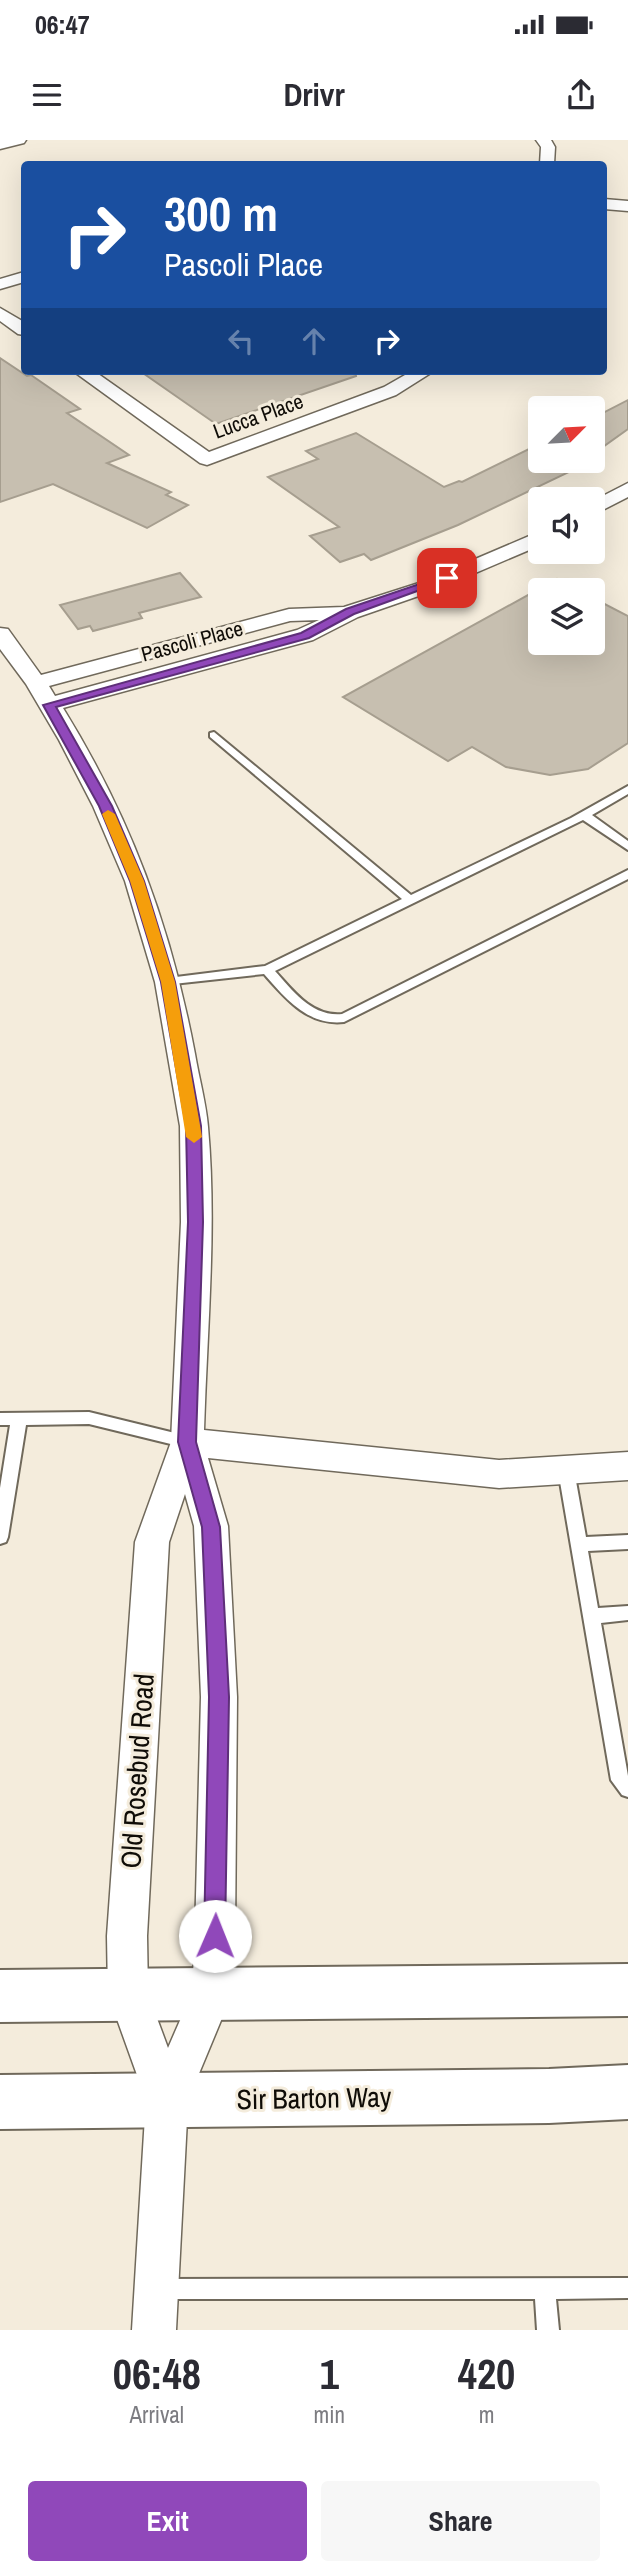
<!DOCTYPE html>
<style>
:root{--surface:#fff;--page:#f7f7f7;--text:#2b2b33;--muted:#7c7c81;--accent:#9048ba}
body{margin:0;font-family:"Archivo Narrow",sans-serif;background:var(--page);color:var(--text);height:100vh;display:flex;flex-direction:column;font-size:26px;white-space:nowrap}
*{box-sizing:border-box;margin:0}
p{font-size:23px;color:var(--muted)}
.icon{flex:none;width:38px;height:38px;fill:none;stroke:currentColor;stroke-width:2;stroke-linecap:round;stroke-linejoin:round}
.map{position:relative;height:2190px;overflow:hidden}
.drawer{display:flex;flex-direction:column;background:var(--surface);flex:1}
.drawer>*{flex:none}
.hud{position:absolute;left:21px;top:21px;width:586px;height:214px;border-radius:7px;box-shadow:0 7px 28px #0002;background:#1a4fa0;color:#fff;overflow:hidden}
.needle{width:46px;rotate:66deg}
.fabs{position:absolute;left:528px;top:256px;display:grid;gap:14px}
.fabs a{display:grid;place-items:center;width:77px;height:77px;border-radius:7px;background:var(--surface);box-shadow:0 7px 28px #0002;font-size:35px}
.pin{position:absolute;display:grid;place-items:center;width:60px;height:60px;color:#fff;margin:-30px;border-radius:14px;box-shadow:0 4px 10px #0006}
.me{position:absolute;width:77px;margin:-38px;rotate:1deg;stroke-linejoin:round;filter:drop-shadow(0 0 5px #0008)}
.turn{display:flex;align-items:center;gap:24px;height:147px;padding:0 28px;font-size:32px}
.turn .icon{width:91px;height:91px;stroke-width:2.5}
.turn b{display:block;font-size:49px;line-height:60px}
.lanes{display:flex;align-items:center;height:66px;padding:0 28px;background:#0003;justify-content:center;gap:35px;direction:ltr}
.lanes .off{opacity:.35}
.eta{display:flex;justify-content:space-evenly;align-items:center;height:119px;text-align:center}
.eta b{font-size:42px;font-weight:700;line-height:49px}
.button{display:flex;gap:14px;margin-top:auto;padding:14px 28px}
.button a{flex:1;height:80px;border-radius:7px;background:var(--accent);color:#fff;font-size:28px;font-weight:700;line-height:80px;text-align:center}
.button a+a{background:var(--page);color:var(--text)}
.status{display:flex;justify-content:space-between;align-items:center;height:49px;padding:0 35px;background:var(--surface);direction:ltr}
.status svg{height:19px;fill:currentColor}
header{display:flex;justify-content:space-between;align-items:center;height:91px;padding:0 28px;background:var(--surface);font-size:32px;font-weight:700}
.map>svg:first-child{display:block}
.building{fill:#c7bfb0;stroke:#a69e8f;stroke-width:2}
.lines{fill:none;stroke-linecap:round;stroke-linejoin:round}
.service-casing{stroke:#70695b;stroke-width:4}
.minor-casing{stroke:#70695b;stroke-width:3}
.secondary-casing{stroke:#70695b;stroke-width:4}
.service{fill:#fff;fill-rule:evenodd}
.minor{fill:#fff;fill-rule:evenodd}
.secondary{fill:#fff;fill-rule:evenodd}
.route{fill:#9048ba;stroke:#5e2f79;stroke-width:2}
.slow{fill:#f59e0b}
.labels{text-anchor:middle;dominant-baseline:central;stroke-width:6;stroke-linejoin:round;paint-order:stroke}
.far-street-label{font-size:21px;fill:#0f0c07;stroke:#f4ecdc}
.near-street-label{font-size:28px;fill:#0f0c07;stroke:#f4ecdc}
</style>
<div class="status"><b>06:47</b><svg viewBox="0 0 49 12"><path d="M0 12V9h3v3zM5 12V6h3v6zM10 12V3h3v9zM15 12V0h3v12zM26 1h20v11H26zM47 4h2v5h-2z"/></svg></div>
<header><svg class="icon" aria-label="menu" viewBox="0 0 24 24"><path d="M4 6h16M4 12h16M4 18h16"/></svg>Drivr<svg class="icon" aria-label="share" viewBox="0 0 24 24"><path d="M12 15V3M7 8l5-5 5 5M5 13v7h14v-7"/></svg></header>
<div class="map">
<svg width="628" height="2190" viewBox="0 0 628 2190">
<rect width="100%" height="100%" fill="#f4ecdc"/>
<g class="building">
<polygon points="0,218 27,236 31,235 80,269 67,273 129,315 107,323 171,352 166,355 188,365 147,388 53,344 0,362"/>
<polygon points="140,231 355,231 356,236 216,284"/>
<polygon points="628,260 628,289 593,314 593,278"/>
<polygon points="356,293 444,347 459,341 462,342 541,303 541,320 585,320 569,332 458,385 371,420 364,414 340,422 310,396 339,387 268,337 318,319 306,311"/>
<polygon points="180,433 201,457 139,473 142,478 93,491 90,486 78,489 60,465"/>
<polygon points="557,439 578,450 541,450 541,502 593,502 593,458 628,476 628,603 588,629 550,635 506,627 472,607 448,621 343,557"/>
</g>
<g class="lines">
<g class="service-casing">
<g id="service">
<path d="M214 592 411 755 571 678 628 646V654L592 675 628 701V710L583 680 275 831C293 851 312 877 342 874L628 730V739L344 882C308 886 286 859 264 834L164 845 162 842 164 839 168 838 265 826 402 759 210 597V593Z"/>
<polygon points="89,1272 187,1296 192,1297 195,1302 192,1307 187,1308 89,1284 26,1285 8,1397 6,1402 0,1404 0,1348 10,1285 0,1285 0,1273"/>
<polygon points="566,1323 571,1325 574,1330 586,1397 628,1395 628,1409 588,1411 598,1468 628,1466 628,1480 601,1483 628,1636 628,1657 622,1655 611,1640 558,1330 561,1325"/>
<polygon points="628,2138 628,2158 556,2159 559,2190 537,2190 535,2159 160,2159 153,2156 150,2149 153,2142 160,2139"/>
</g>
</g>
<g class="minor-casing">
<g id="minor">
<polygon points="0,0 26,0 24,3 0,9"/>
<polygon points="536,0 551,0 555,7 554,24 540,24 541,7"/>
<polygon points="604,59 628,61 628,71 604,69"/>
<polygon points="24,132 24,142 0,149 0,139"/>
<polygon points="0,168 24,182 24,195 18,194 0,181"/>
<polygon points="73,231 94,231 209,312 384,247 412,231 434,231 396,255 207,325 200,323"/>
<polygon points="628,343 628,357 593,375 593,361"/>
<path d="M541 391V405L433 451 358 477 313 500 63 568C131 678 171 787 195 914 199 938 206 963 208 987 217 1087 207 1190 204 1290L499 1320 628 1312V1340L499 1348 208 1318 228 1386 237 1557 235 1796 232 1854 188 1960 176 2190H132L146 1960 108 1854 107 1796 135 1402 171 1302 181 1082 180 986 155 842 125 741 93 666 59 600 26 544 0 509V488L8 489 41 535 289 469 344 467 419 443ZM319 480 297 490 55 556 49 546 290 481ZM185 1354 194 1386 201 1557 195 1796 192 1853 168 1908 148 1854 147 1796 169 1402Z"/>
</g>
</g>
<g class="secondary-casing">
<g id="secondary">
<polygon points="628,1824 628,1876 0,1882 0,1830"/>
<polygon points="628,1925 628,1979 549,1983 0,1989 0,1935 549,1929"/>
</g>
</g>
<use href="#service" class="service"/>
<use href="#minor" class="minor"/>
<use href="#secondary" class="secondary"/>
</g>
<polygon class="route" points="443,436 453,438 354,474 309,498 56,567 112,666 144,741 175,842 201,986 203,1082 196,1302 220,1387 229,1557 225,1796 222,1804 215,1807 207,1804 204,1796 209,1557 202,1387 178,1302 188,1082 186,986 161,842 130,741 99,666 43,565 301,493 346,469"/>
<polygon class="slow" points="108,670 115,674 144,741 175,842 202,997 194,1003 186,997 161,842 130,741 102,674"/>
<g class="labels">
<g class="far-street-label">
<text transform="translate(258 276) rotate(-20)">Lucca Place</text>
<text transform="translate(192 501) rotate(-15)">Pascoli Place</text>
</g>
<g class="near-street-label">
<text transform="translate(137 1631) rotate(-86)">Old Rosebud Road</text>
<text transform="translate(314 1958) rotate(-1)">Sir Barton Way</text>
</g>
</g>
</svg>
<div class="fabs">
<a><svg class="needle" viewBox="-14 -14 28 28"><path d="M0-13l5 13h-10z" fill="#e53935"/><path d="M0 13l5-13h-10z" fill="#7c7c81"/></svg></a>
<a><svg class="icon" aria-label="sound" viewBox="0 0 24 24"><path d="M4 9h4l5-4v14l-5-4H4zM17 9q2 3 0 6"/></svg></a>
<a><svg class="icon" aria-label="layers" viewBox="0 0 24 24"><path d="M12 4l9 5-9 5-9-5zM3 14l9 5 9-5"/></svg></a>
</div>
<div class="pin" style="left:447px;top:438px;background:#d93025"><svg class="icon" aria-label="arrive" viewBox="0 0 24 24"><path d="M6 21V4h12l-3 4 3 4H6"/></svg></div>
<svg class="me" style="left:215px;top:1796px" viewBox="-20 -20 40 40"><circle r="19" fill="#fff"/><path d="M0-13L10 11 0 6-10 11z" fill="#9048ba"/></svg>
<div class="hud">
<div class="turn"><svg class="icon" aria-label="right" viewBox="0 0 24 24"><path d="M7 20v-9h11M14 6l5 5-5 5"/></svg><div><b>300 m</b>Pascoli Place</div></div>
<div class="lanes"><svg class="icon off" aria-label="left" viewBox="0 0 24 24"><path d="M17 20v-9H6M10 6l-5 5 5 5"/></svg><svg class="icon off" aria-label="ahead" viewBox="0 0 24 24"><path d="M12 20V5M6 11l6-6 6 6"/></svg><svg class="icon" aria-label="right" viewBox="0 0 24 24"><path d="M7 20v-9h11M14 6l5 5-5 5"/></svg></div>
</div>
</div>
<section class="drawer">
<div class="eta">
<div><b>06:48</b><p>Arrival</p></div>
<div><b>1</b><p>min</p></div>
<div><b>420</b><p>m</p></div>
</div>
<div class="button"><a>Exit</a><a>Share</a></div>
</section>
